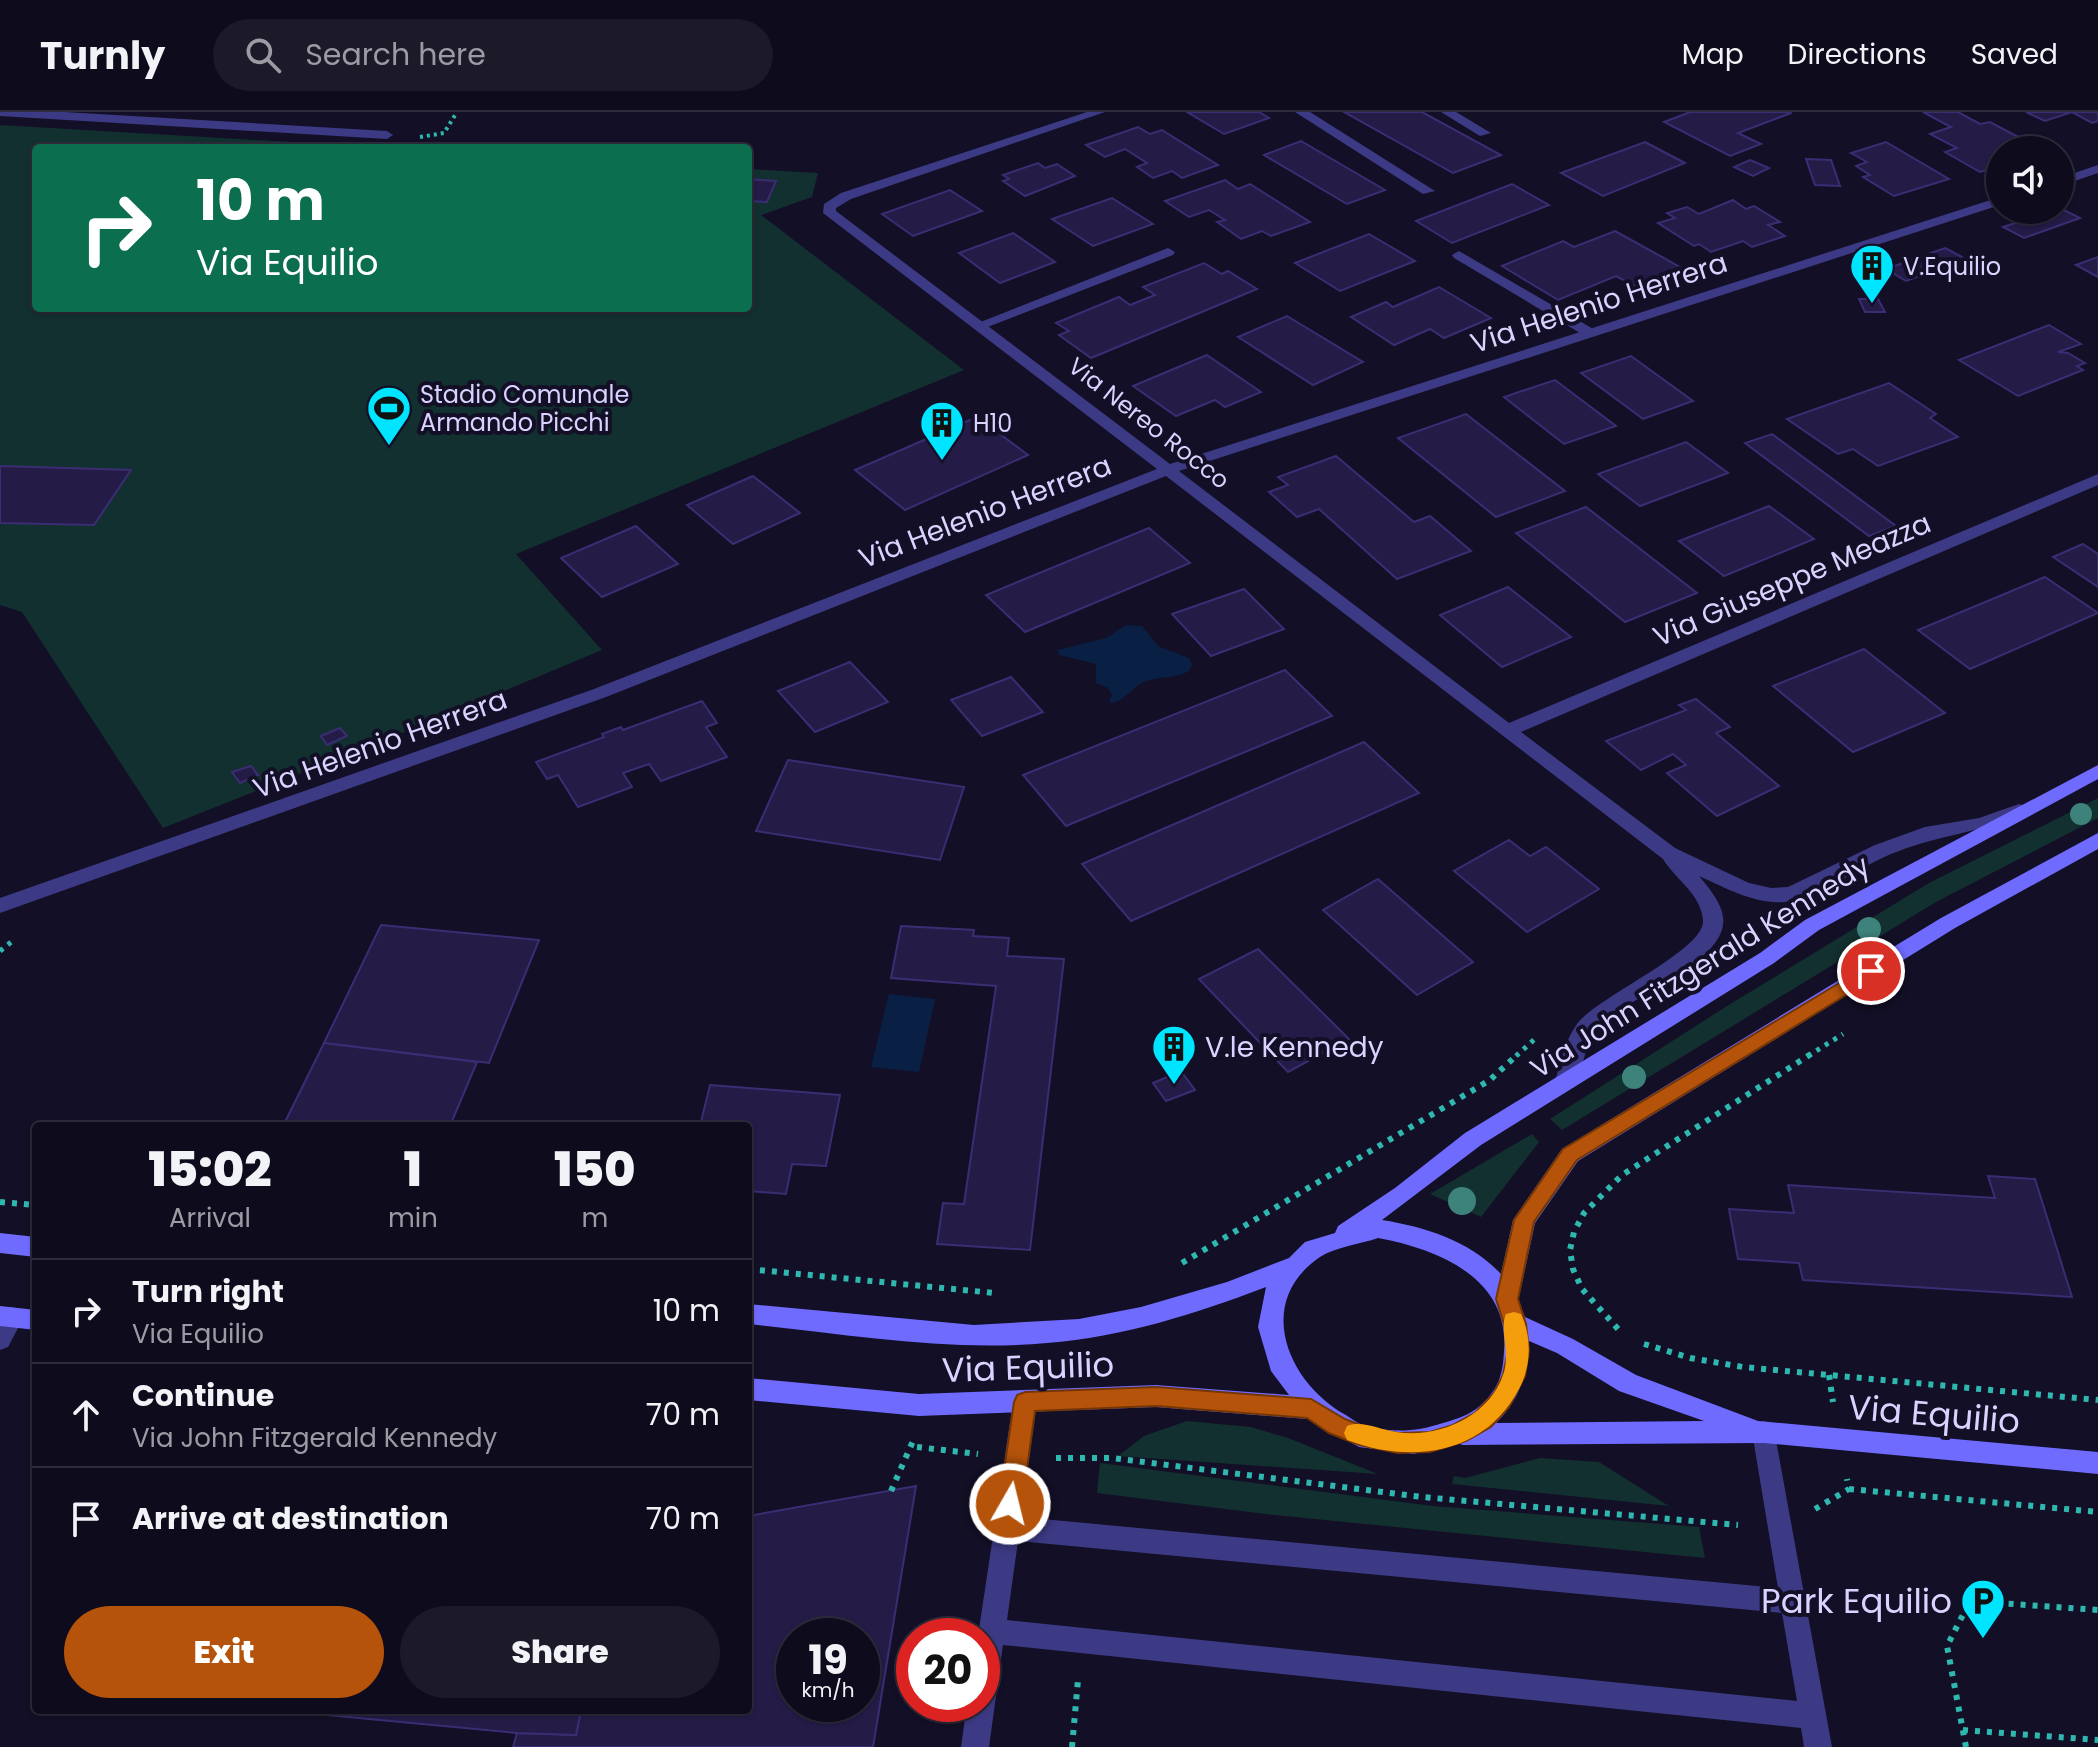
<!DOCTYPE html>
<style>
:root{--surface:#0e0b1c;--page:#1c1929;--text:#f1f3f6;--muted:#9b9ba3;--line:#2e2b3b;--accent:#b45309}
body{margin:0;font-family:Poppins,sans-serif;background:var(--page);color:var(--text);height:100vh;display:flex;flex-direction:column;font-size:30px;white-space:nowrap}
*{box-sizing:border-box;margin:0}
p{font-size:26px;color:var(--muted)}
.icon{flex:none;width:44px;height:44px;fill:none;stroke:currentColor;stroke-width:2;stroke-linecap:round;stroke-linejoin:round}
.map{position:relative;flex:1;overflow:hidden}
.drawer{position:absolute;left:32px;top:1010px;width:720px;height:592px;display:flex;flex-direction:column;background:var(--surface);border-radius:8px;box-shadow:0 2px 6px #0004,0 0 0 2px var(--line)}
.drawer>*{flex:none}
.banner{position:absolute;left:32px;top:32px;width:720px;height:168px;border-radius:8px;box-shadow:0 2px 6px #0004,0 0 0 2px var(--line);background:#0b6e4f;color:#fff;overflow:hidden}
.tools{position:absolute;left:1986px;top:24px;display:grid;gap:16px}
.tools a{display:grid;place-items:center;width:88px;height:88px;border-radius:50%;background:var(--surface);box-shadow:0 2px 6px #0004,0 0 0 2px var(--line);font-size:40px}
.speed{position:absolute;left:776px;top:1506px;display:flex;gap:16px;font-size:40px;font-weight:700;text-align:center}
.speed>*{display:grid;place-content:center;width:104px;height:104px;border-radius:50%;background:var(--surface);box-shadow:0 2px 6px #0004,0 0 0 2px var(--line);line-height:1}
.speed small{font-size:20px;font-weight:400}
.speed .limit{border:12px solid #d22;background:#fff;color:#111}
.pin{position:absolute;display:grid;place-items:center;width:68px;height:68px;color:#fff;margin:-34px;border:4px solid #fff;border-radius:50%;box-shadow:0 2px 8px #0007}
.me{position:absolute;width:88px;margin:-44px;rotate:8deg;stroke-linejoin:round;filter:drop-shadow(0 0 6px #0008)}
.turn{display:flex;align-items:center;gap:28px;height:168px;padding:0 32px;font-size:36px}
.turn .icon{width:104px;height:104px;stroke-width:2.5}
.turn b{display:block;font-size:56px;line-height:68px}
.eta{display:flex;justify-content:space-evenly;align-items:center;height:136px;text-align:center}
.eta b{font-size:48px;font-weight:800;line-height:56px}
.button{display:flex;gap:16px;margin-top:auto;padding:16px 32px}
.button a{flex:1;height:92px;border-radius:48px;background:var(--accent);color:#fff;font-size:32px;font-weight:800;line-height:92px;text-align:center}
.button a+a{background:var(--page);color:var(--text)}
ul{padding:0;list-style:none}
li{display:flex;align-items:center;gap:24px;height:104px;padding:0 32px;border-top:2px solid var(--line)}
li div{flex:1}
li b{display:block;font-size:30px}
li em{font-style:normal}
header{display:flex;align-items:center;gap:48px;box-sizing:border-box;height:112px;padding:0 40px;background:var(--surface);border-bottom:2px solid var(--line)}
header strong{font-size:38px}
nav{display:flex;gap:44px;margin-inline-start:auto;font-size:28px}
.search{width:560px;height:72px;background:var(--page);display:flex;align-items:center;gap:20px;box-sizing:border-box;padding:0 28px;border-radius:44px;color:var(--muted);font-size:30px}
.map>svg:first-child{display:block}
.green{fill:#12302f}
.water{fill:#0a1f44}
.building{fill:#241b47;stroke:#3b2d73;stroke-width:2;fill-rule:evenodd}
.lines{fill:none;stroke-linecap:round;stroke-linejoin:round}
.path-far2{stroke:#2fb8b0;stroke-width:4;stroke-dasharray:3 4;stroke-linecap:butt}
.path-far1{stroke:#2fb8b0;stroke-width:5;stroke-dasharray:4 6;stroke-linecap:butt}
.path{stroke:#2fb8b0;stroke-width:6;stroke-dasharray:5 7;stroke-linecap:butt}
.lane{fill:#3d3a85;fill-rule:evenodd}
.street{fill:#3d3a85;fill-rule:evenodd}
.secondary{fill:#6f6bff;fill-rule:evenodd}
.tree{fill:#3d827b}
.route{fill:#b45309;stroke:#753606;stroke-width:2}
.slow{fill:#f59e0b}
.labels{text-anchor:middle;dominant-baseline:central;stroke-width:8;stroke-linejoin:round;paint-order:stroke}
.far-poi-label{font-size:24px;fill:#d9d4ff;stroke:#130f26;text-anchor:start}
.far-street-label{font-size:24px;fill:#d9d4ff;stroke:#130f26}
.street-label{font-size:28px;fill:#d9d4ff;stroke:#130f26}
.poi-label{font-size:28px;fill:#d9d4ff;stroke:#130f26;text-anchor:start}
.near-street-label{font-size:34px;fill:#d9d4ff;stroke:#130f26}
.near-poi-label{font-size:34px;fill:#d9d4ff;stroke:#130f26;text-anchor:end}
</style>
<header>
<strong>Turnly</strong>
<div class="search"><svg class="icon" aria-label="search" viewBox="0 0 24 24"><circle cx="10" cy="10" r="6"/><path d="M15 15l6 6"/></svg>Search here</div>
<nav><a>Map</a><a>Directions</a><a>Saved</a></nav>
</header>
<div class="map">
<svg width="2098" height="1635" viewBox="0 0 2098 1635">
<rect width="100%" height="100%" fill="#130f26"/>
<g class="green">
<polygon points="0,13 393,36 36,36 36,196 748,196 748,57 818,61 812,85 761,103 964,258 516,442 602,538 430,610 163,716 22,500 0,493"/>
<polygon points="2098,686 2098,706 1936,790 1562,1018 1550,1007 1727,894 1929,771"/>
<polygon points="1532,1022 1539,1030 1481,1105 1430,1082"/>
<polygon points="1187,1309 1251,1315 1288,1326 1378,1362 1118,1344 1144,1324"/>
<polygon points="1540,1346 1599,1350 1669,1394 1452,1372 1454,1364 1465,1366"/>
<polygon points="1100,1351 1433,1394 1699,1415 1705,1446 1275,1403 1097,1381"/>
</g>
<g class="water">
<path d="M1126 513 1142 514 1158 534 1189 546 1192 553 1189 559C1175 567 1160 564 1146 569 1133 574 1126 587 1114 591L1109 590 1112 583 1108 576 1096 571V552L1059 543 1058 538 1106 526Z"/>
<polygon points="889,882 935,887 919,960 871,955"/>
</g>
<g class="building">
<polygon points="1187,0 1259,0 1269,6 1224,22"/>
<polygon points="1344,0 1422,0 1501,43 1453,61"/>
<polygon points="1690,0 1790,0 1791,1 1738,21 1761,32 1730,44 1664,10"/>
<polygon points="1923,0 1958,0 1980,12 1990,10 2043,38 2000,38 2000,54 1980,60 1945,40 1957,36 1930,22 1951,15"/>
<polygon points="2026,0 2098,0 2098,9 2092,11 2072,0 2045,9"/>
<polygon points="1138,15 1150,22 1162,18 1218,53 1182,66 1172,59 1153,66 1137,55 1147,51 1125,37 1105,45 1086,33"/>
<polygon points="1301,29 1385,78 1347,92 1264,43"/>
<polygon points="1645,30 1685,51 1603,84 1561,61"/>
<polygon points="1886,30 1949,67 1894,84 1863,65 1870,63 1856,54 1867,50 1851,41"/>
<polygon points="1806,47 1831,48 1840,74 1815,73"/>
<polygon points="1750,48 1769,56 1753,64 1734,55"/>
<polygon points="1038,51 1045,56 1057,52 1075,64 1025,84 1003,69 1009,67 1003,63"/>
<polygon points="748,67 776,69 767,90 748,89"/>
<polygon points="1225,68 1238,77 1250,72 1310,110 1271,124 1262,119 1241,127 1217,110 1225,108 1209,98 1189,105 1165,89"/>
<polygon points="1512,72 1549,93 1452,131 1416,109"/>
<polygon points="950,78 982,99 913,124 882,102"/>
<polygon points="1112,86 1153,112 1093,134 1052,107"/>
<polygon points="1733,88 1746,97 1754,94 1780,110 1768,113 1785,124 1752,135 1743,129 1711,140 1699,132 1694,134 1658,111 1675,106 1667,101 1687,95 1699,102"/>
<polygon points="2060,96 2080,106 2024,126 2003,115"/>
<polygon points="1615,119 1682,156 1636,175 1616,164 1558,188 1502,154 1563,129 1574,135"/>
<polygon points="1013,121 1055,150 1000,171 959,141"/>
<polygon points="1369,122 1415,149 1340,179 1295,151"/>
<polygon points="1945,136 1966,147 1906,169 1886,157"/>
<polygon points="2098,145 2098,165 2076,153"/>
<polygon points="1204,151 1222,162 1228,159 1257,177 1091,246 1059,223 1069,219 1056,211 1119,185 1130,193 1155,183 1143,175"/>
<polygon points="1439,175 1491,206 1444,226 1430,217 1394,233 1351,205 1386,190 1393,195"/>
<polygon points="1859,187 1878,187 1885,200 1865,200"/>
<polygon points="1287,204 1363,250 1313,273 1238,225"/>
<polygon points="2049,213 2081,232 2058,240 2068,241 2085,251 2077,254 2083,258 2018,284 1959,248"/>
<polygon points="1207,243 1261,280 1225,295 1215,288 1176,304 1133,274"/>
<polygon points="1631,244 1693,289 1643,307 1581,261"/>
<polygon points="1555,268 1616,314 1564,332 1504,285"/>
<polygon points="1889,271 1936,302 1930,306 1958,325 1878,354 1853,337 1838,342 1787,307"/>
<polygon points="1466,302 1565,379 1496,405 1398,326"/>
<polygon points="977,305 1028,343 905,398 855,358"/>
<polygon points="1772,322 1896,414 1869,424 1745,331"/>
<polygon points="1686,330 1728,361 1640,394 1598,362"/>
<polygon points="1336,344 1414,410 1430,404 1471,439 1397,467 1319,397 1297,405 1269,380 1288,373 1278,365"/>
<polygon points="0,354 131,358 94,413 0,411"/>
<polygon points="753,364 800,401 733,432 687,393"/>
<polygon points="1769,394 1814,427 1724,464 1679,429"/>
<polygon points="1586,395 1697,481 1625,510 1516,421"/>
<polygon points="636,414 678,452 602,485 561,446"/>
<polygon points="1149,416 1190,451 1025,520 986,483"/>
<polygon points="2083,432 2098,442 2098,475 2053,445"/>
<polygon points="2045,465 2098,501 1970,557 1918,518"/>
<polygon points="1508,475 1571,525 1502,555 1440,503"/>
<polygon points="1244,477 1284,517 1211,544 1172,502"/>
<polygon points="1864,537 1945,601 1853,640 1773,574"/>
<polygon points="850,550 888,590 815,620 778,579"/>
<polygon points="1285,558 1332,604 1066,714 1023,663"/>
<polygon points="1011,565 1043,600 982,624 951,588"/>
<polygon points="1696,587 1730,615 1716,621 1779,674 1717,704 1667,661 1686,653 1673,642 1641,658 1606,629 1686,598 1679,593"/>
<polygon points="702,589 717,611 706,615 727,645 661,669 649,652 623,661 632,675 578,695 558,663 547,667 536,650 604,625 602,622 621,615 623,618"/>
<polygon points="340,616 347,624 327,633 321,624"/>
<polygon points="1364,630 1419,681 1131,809 1082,752"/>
<polygon points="788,648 964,675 940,748 756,719"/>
<polygon points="251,654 258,663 240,671 232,660"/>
<polygon points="1509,728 1530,744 1546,735 1599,777 1527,820 1454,759"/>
<polygon points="1378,767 1473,850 1417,883 1323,798"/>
<polygon points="381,813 539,828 489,951 324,931"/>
<polygon points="901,814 974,818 973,824 1009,826 1007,844 1064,847 1030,1138 937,1132 943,1091 964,1092 996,874 891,866"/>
<polygon points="1258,837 1349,927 1288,960 1199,867"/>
<polygon points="324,931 477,950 450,1014 283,1014"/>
<polygon points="1181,959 1195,978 1166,989 1153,971"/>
<polygon points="710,973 840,983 826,1054 792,1052 786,1082 748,1079 748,1014 700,1014"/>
<polygon points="1988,1064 2035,1067 2072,1185 1803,1168 1799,1151 1738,1147 1729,1097 1794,1101 1788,1073 1995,1086"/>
<path d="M916 1374 873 1635H513L517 1621 576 1623 581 1598H748V1404ZM794 1524H862V1592H794Z"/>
<polygon points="273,1598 581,1598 576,1623 517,1621"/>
</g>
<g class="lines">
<polyline class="path-far2" points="420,25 444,21 457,0"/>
<g class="path-far1">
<polyline points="0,839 15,827"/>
<polyline points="1516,944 1537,925"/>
<polyline points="1808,944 1843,922"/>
</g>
<g class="path">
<polyline points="0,1090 36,1093"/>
<polyline points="1182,1151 1490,968 1518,942"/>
<polyline points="748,1157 994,1181"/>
<polyline points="1618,1217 1582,1177 1573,1157 1570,1138 1574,1120 1584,1101 1622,1063 1811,942"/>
<polyline points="1644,1232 1690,1246 1743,1255 2098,1288"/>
<polyline points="1829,1263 1833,1290"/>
<polyline points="917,1335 978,1342"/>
<polyline points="1056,1346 1112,1346 1422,1385 1738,1413"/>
<polyline points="1849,1377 2098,1400"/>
<polyline points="891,1379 913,1329"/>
<polyline points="1815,1397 1849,1377 1847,1367"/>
<polyline points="1963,1618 2098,1628"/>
<polyline points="1072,1635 1078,1568"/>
<polyline points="1966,1635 1947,1534 1970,1489 2098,1498"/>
</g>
<g class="lane">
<polygon points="1295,0 1310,0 1435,79 1423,82"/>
<polygon points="1441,0 1456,0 1491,21 1480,24"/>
<polygon points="1168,136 1175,140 1173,143 985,216 980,217 973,213"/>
<polygon points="1459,139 1595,218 1597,221 1590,225 1585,224 1454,146 1452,143"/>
<polygon points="12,1195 20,1198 24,1205 8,1235 0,1238 0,1205 4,1198"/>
<path d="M1025 1279 1034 1282 1037 1290 1021 1405 1778 1476 1752 1320 1755 1312 1764 1309 1773 1312 1832 1635H1804L1801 1616 1003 1533 989 1635H961L967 1592H982V1524H978L1013 1290 1016 1282ZM1018 1429 1782 1501 1797 1589 1007 1508Z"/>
</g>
<g class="street">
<polygon points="0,0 64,0 387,19 393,23 387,27 0,4"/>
<path d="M1087 0H1105L851 87 836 96V99L1170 352 2000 85V93L1179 359 1509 611 2098 362V373L1521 620 1675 736 1749 771 1771 776 1788 775 1875 733 1925 715 1979 706 2019 692 2026 694 2028 699 2026 704C1981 719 1935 724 1891 742 1862 754 1821 783 1792 789 1759 795 1728 777 1699 764 1709 776 1726 795 1723 813 1717 854 1629 884 1601 914 1583 932 1585 954 1574 975L1566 977 1558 975 1555 969C1561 950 1565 928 1577 912 1598 884 1706 838 1703 808 1701 782 1675 767 1663 747L1166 364 606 585 0 801V786L594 577 1157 357 823 101 824 92 841 81Z"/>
<polygon points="2098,53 2098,61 2060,74 2060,66"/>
</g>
<g class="secondary">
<path d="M2098 653V667L1819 818 1774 851 1481 1033 1382 1108C1426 1115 1470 1129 1501 1162L1513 1108 1562 1037 1941 806 2098 721V737L1955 816 1578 1049 1535 1111 1518 1189 1525 1205 1573 1227 1636 1263 1758 1309 2098 1340V1362L1764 1331 1463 1333 1454 1330 1414 1342 1359 1335 1308 1307 1156 1295 919 1304 748 1288V1266L919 1282 1156 1273 1289 1283 1271 1259 1258 1215 1266 1175C1195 1202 1123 1225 1047 1231 947 1240 847 1222 748 1212V1192L974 1213 1079 1207 1141 1195 1227 1170 1289 1146 1305 1130 1335 1121 1338 1114 1395 1076 1465 1021 1760 841 1805 808ZM1378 1126C1438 1137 1510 1166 1504 1239 1503 1259 1500 1274 1485 1289 1473 1302 1460 1306 1443 1311 1415 1320 1395 1321 1366 1314 1358 1312 1351 1306 1344 1302 1287 1269 1254 1190 1320 1145 1335 1135 1361 1132 1378 1126ZM1529 1229 1557 1241 1619 1279 1704 1309 1496 1311C1520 1287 1527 1262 1529 1229Z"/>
<polygon points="0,1121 36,1125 36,1145 0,1141"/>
<polygon points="0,1194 36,1198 36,1218 0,1214"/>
</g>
</g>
<g class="tree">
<circle cx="2081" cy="702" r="11"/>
<circle cx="1869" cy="817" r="12"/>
<circle cx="1634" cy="965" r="12"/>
<circle cx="1462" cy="1089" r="14"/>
</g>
<polygon class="route" points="1871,852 1877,854 1880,859 1877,864 1577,1048 1534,1110 1518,1187 1526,1212 1529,1239 1525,1264 1509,1295 1491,1315 1466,1329 1430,1340 1398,1341 1359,1333 1329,1321 1307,1306 1156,1294 1035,1299 1022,1392 1019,1400 1010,1403 1002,1400 999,1392 1014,1290 1017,1283 1025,1280 1156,1275 1311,1287 1345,1307 1368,1316 1398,1321 1430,1320 1453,1313 1475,1301 1494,1281 1503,1263 1508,1239 1504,1212 1496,1187 1514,1108 1563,1037"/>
<path class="slow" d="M1514 1200 1521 1202C1532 1225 1531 1253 1520 1275 1486 1342 1413 1353 1347 1328L1344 1321 1347 1314C1362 1308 1380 1318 1396 1320 1437 1327 1489 1305 1503 1263 1511 1243 1499 1217 1506 1202Z"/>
<defs>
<g id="building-pin" transform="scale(2.3)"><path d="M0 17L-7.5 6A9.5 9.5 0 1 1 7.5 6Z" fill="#00e5ff" stroke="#130f26"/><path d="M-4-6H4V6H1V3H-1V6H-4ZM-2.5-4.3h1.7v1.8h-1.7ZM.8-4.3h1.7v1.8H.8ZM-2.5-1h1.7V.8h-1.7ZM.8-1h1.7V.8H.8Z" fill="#111"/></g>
<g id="stadium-pin" transform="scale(2.3)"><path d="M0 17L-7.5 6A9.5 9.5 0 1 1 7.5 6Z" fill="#00e5ff" stroke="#130f26"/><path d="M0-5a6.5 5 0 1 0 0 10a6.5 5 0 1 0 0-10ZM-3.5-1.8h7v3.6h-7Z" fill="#111"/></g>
<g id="parking-pin" transform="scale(2.3)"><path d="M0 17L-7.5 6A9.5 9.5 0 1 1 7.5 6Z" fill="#00e5ff" stroke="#130f26"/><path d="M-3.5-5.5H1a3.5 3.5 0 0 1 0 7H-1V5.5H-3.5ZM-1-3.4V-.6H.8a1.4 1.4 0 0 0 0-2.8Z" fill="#111"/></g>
</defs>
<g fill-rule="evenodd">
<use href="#building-pin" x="1872" y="154"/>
<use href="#stadium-pin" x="389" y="296"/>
<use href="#building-pin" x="942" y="311"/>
<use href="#building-pin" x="1174" y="935"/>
<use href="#parking-pin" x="1983" y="1489"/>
</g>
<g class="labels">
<g class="far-poi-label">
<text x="1903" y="154">V.Equilio</text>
<text x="420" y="282">Stadio Comunale<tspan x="420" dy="28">Armando Picchi</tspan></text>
<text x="973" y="311">H10</text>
</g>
<g class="far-street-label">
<text transform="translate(1149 311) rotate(38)">Via Nereo Rocco</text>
</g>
<g class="street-label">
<text transform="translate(1599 191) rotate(-18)">Via Helenio Herrera</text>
<text transform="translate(985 400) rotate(-21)">Via Helenio Herrera</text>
<text transform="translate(1792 468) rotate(-23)">Via Giuseppe Meazza</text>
<text transform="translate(380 632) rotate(-20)">Via Helenio Herrera</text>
<text transform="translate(1700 855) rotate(-32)">Via John Fitzgerald Kennedy</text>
</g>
<g class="poi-label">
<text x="1205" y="935">V.le Kennedy</text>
</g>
<g class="near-street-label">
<text transform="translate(1028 1255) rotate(-2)">Via Equilio</text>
<text transform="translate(1934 1302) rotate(5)">Via Equilio</text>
</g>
<g class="near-poi-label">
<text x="1952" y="1489">Park Equilio</text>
</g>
</g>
</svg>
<div class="tools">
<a><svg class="icon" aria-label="sound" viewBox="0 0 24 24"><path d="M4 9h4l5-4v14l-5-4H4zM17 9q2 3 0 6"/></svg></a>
</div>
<div class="speed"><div>19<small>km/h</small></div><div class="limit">20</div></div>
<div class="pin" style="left:1871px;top:859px;background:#d93025"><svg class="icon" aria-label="arrive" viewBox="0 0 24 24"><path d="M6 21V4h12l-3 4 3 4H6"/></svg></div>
<svg class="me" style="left:1010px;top:1392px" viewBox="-20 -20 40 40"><circle r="17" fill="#b45309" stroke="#fff" stroke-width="3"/><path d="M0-11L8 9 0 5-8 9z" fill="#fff"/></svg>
<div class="banner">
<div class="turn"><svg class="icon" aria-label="right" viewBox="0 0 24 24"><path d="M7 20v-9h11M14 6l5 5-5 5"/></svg><div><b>10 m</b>Via Equilio</div></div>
</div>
<section class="drawer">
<div class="eta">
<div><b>15:02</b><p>Arrival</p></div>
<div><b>1</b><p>min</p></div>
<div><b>150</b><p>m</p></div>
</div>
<ul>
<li><svg class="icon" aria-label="right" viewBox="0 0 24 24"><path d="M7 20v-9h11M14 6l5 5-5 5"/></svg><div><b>Turn right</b><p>Via Equilio</p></div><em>10 m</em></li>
<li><svg class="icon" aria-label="ahead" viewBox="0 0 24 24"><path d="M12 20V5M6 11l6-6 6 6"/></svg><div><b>Continue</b><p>Via John Fitzgerald Kennedy</p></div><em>70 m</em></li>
<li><svg class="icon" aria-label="arrive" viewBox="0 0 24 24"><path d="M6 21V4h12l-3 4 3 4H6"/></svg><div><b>Arrive at destination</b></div><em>70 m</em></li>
</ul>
<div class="button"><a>Exit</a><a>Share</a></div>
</section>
</div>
